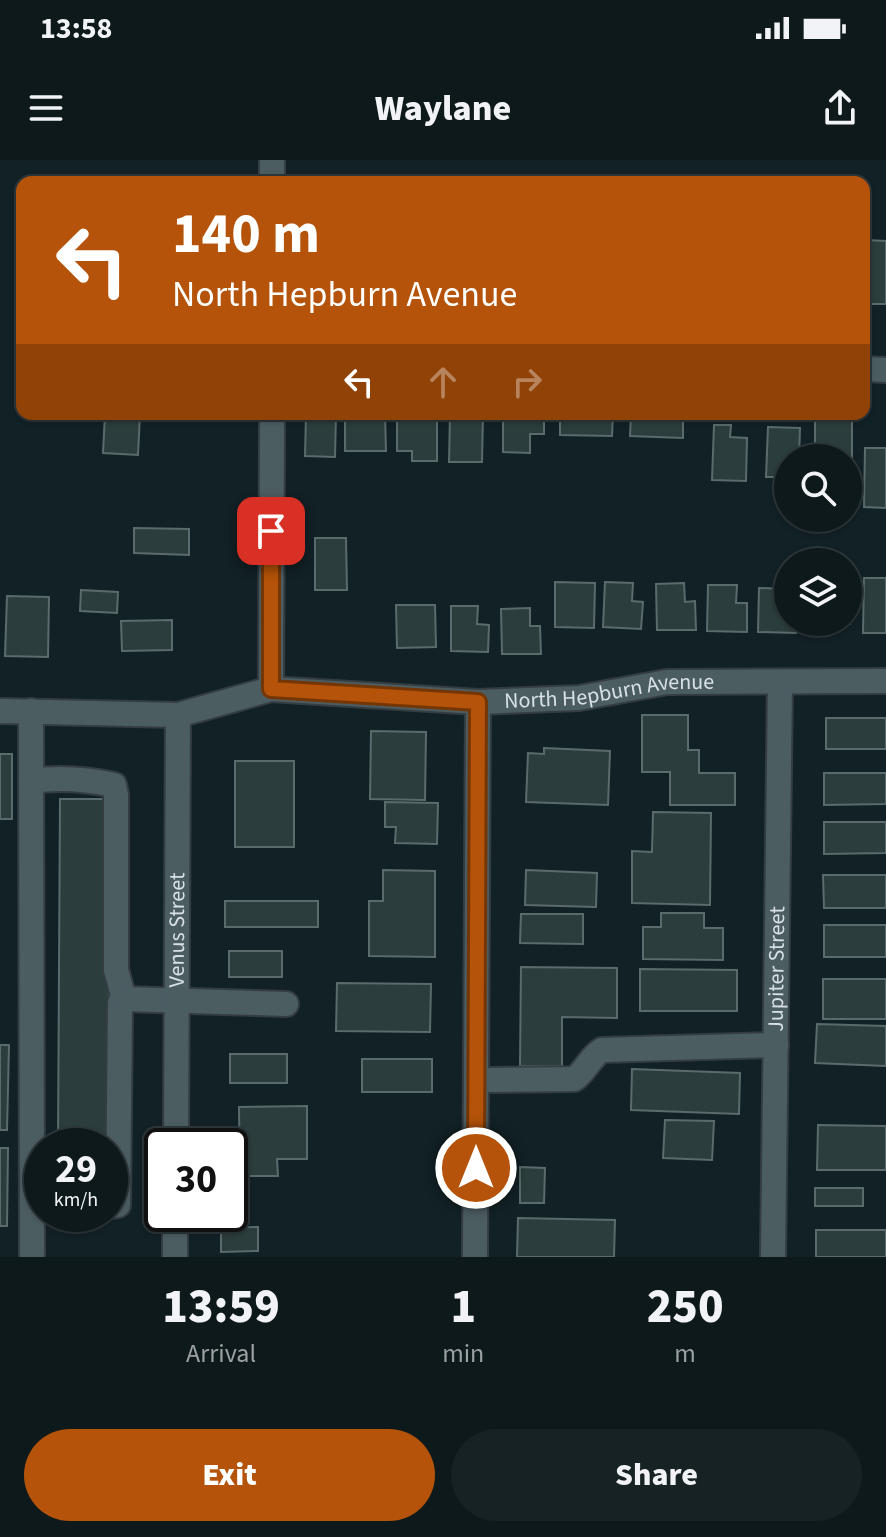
<!DOCTYPE html>
<style>
:root{--surface:#0e191c;--page:#172225;--text:#f1f3f6;--muted:#9ba0a3;--line:#2e383b;--accent:#b45309}
body{margin:0;font-family:"Source Sans 3",sans-serif;background:var(--page);color:var(--text);height:100vh;display:flex;flex-direction:column;font-size:30px;white-space:nowrap}
*{box-sizing:border-box;margin:0}
p{font-size:26px;color:var(--muted)}
.icon{flex:none;width:44px;height:44px;fill:none;stroke:currentColor;stroke-width:2;stroke-linecap:round;stroke-linejoin:round}
.map{position:relative;height:1097px;overflow:hidden}
.drawer{display:flex;flex-direction:column;background:var(--surface);flex:1}
.drawer>*{flex:none}
.guide{position:absolute;left:16px;top:16px;width:854px;height:244px;border-radius:16px;box-shadow:0 2px 6px #0004,0 0 0 2px var(--line);background:#b45309;color:#fff;overflow:hidden}
.tools{position:absolute;left:774px;top:284px;display:grid;gap:16px}
.tools a{display:grid;place-items:center;width:88px;height:88px;border-radius:50%;background:var(--surface);box-shadow:0 2px 6px #0004,0 0 0 2px var(--line);font-size:40px}
.speed{position:absolute;left:24px;top:968px;display:flex;gap:16px;font-size:40px;font-weight:700;text-align:center}
.speed>*{display:grid;place-content:center;width:104px;height:104px;border-radius:50%;background:var(--surface);box-shadow:0 2px 6px #0004,0 0 0 2px var(--line);line-height:1}
.speed small{font-size:20px;font-weight:400}
.speed .limit{border:4px solid #111;border-radius:12px;background:#fff;color:#111}
.pin{position:absolute;display:grid;place-items:center;width:68px;height:68px;color:#fff;margin:-34px;border-radius:16px;box-shadow:0 4px 12px #0006}
.me{position:absolute;width:88px;margin:-44px;rotate:0deg;stroke-linejoin:round;filter:drop-shadow(0 0 6px #0008)}
.turn{display:flex;align-items:center;gap:28px;height:168px;padding:0 24px;font-size:36px}
.turn .icon{width:104px;height:104px;stroke-width:2.5}
.turn b{display:block;font-size:56px;line-height:68px}
.lanes{display:flex;align-items:center;height:76px;padding:0 24px;background:#0003;justify-content:center;gap:40px;direction:ltr}
.lanes .off{opacity:.35}
.eta{display:flex;justify-content:space-evenly;align-items:center;height:136px;text-align:center}
.eta b{font-size:48px;font-weight:800;line-height:56px}
.button{display:flex;gap:16px;margin-top:auto;padding:16px 24px}
.button a{flex:1;height:92px;border-radius:48px;background:var(--accent);color:#fff;font-size:32px;font-weight:800;line-height:92px;text-align:center}
.button a+a{background:var(--page);color:var(--text)}
.status{display:flex;justify-content:space-between;align-items:center;height:56px;padding:0 40px;background:var(--surface);direction:ltr}
.status svg{height:22px;fill:currentColor}
header{display:flex;justify-content:space-between;align-items:center;height:104px;padding:0 24px;background:var(--surface);font-size:36px;font-weight:800}
.map>svg:first-child{display:block}
.building{fill:#2b3d3c;stroke:#596c6b;stroke-width:2}
.lines{fill:none;stroke-linecap:round;stroke-linejoin:round}
.minor-casing{stroke:#343d41;stroke-width:28}
.minor{stroke:#4c5d62;stroke-width:24}
.route-casing{stroke:#753606;stroke-width:20}
.route{stroke:#b45309;stroke-width:14}
.labels{text-anchor:middle;dominant-baseline:central;stroke-width:8;stroke-linejoin:round;paint-order:stroke}
.street-label{font-size:22px;fill:#d7e0e4;stroke:#04090b}
</style>
<div class="status"><b>13:58</b><svg viewBox="0 0 49 12"><path d="M0 12V9h3v3zM5 12V6h3v6zM10 12V3h3v9zM15 12V0h3v12zM26 1h20v11H26zM47 4h2v5h-2z"/></svg></div>
<header><svg class="icon" aria-label="menu" viewBox="0 0 24 24"><path d="M4 6h16M4 12h16M4 18h16"/></svg>Waylane<svg class="icon" aria-label="share" viewBox="0 0 24 24"><path d="M12 15V3M7 8l5-5 5 5M5 13v7h14v-7"/></svg></header>
<div class="map">
<svg width="886" height="1097" viewBox="0 0 886 1097">
<rect width="100%" height="100%" fill="#122126"/>
<g class="building">
<polygon points="866,80 886,81 886,144 865,144"/>
<polygon points="105,254 140,254 138,295 103,293"/>
<polygon points="306,254 336,254 335,297 305,296"/>
<polygon points="345,254 385,254 386,291 345,291"/>
<polygon points="397,254 437,254 437,301 412,301 412,291 397,291"/>
<polygon points="450,254 483,254 482,302 449,302"/>
<polygon points="503,254 544,254 544,274 530,274 530,293 503,292"/>
<polygon points="560,254 613,254 612,276 560,275"/>
<polygon points="631,254 683,254 683,278 630,276"/>
<rect x="815" y="259" width="37" height="39"/>
<polygon points="714,265 731,265 730,277 747,278 746,321 712,320"/>
<polygon points="768,267 800,268 799,298 788,298 788,317 766,317"/>
<polygon points="865,288 886,288 886,348 864,347"/>
<polygon points="134,368 189,369 189,395 134,393"/>
<polygon points="315,378 346,378 347,430 315,430"/>
<polygon points="848,415 850,415 850,464 811,464 848,462"/>
<polygon points="864,418 886,418 886,473 863,473"/>
<polygon points="555,422 595,423 594,468 555,467"/>
<polygon points="605,422 633,423 632,441 643,442 641,469 603,467"/>
<polygon points="684,423 685,442 695,441 696,470 657,470 656,424"/>
<polygon points="708,425 737,425 736,443 747,443 747,472 707,471"/>
<polygon points="759,428 788,429 788,462 796,462 796,473 758,472"/>
<polygon points="81,430 118,432 117,453 80,451"/>
<polygon points="7,436 49,437 48,497 5,496"/>
<polygon points="396,445 435,445 436,487 397,488"/>
<polygon points="451,446 478,446 477,464 489,465 488,492 451,491"/>
<polygon points="530,448 530,466 540,466 541,494 502,494 501,449"/>
<polygon points="172,460 172,490 122,491 121,461"/>
<polygon points="642,555 688,555 688,590 699,590 699,613 735,613 735,645 670,645 670,612 642,612"/>
<rect x="826" y="558" width="60" height="31"/>
<polygon points="371,571 426,572 425,640 370,639"/>
<polygon points="544,588 610,591 608,645 526,642 528,593 544,594"/>
<rect x="0" y="594" width="12" height="65"/>
<rect x="235" y="601" width="59" height="86"/>
<polygon points="824,613 886,613 886,644 824,645"/>
<polygon points="60,639 110,639 108,986 58,986"/>
<polygon points="385,642 438,643 437,684 395,683 396,667 385,667"/>
<polygon points="653,652 711,653 710,745 632,743 632,691 652,692"/>
<polygon points="824,662 886,662 886,693 824,694"/>
<polygon points="383,710 435,711 435,797 369,796 369,741 383,741"/>
<polygon points="526,710 597,713 596,747 525,745"/>
<polygon points="823,715 886,715 886,748 824,748"/>
<rect x="225" y="741" width="93" height="26"/>
<polygon points="661,753 704,753 704,768 723,768 723,800 643,799 643,767 661,767"/>
<polygon points="521,754 583,754 583,784 520,783"/>
<rect x="824" y="765" width="62" height="32"/>
<rect x="229" y="791" width="53" height="26"/>
<polygon points="521,807 617,808 617,858 562,857 562,906 520,906"/>
<polygon points="640,809 737,810 737,851 640,851"/>
<rect x="823" y="819" width="63" height="40"/>
<polygon points="337,823 431,824 430,872 336,871"/>
<polygon points="817,864 886,866 886,906 815,903"/>
<polygon points="0,885 9,885 7,970 0,970"/>
<rect x="230" y="894" width="57" height="29"/>
<rect x="362" y="899" width="70" height="33"/>
<polygon points="632,909 740,913 739,954 631,950"/>
<polygon points="307,946 307,999 277,999 278,1016 240,1016 239,947"/>
<polygon points="665,960 714,961 712,1000 663,998"/>
<polygon points="818,965 886,966 886,1010 817,1010"/>
<polygon points="0,988 8,988 7,1066 0,1066"/>
<polygon points="520,1007 545,1008 544,1043 520,1043"/>
<rect x="815" y="1028" width="48" height="18"/>
<polygon points="518,1058 615,1060 614,1097 517,1097"/>
<polygon points="258,1067 258,1091 221,1092 221,1068"/>
<rect x="816" y="1070" width="70" height="27"/>
</g>
<g class="lines">
<g class="minor-casing">
<g id="minor">
<polyline points="272,22 272,0"/>
<polyline points="864,209 886,210"/>
<polyline points="271,529 272,254"/>
<path id="s1" d="M0 551 178 555 271 529 478 542 579 538 667 522 886 521"/>
<polyline points="31,551 32,1097"/>
<path d="M31 621C59 617 86 619 114 625L116 635V810L124 839 120 843 118 1045 110 1046"/>
<polyline points="124,839 286,844"/>
<path d="M476 920 574 919C586 911 589 898 602 890L776 885"/>
<path id="s2" d="M176 986 178 555"/>
<polyline points="175,1097 175,1054"/>
<polyline points="475,1097 478,542"/>
<path id="s3" d="M773 1097 780 523"/>
</g>
</g>
<use href="#minor" class="minor"/>
</g>
<g class="lines">
<g class="route-casing">
<polyline id="route" points="271,371 271,529 478,542 476,1008"/>
</g>
<use href="#route" class="route"/>
</g>
<g class="labels">
<g class="street-label">
<text stroke="none"><textPath href="#s1" startOffset="614">North Hepburn Avenue</textPath></text>
<text stroke="none"><textPath href="#s2" startOffset="216">Venus Street</textPath></text>
<text stroke="none"><textPath href="#s3" startOffset="288">Jupiter Street</textPath></text>
</g>
</g>
</svg>
<div class="tools">
<a><svg class="icon" aria-label="search" viewBox="0 0 24 24"><circle cx="10" cy="10" r="6"/><path d="M15 15l6 6"/></svg></a>
<a><svg class="icon" aria-label="layers" viewBox="0 0 24 24"><path d="M12 4l9 5-9 5-9-5zM3 14l9 5 9-5"/></svg></a>
</div>
<div class="speed"><div>29<small>km/h</small></div><div class="limit">30</div></div>
<div class="pin" style="left:271px;top:371px;background:#d93025"><svg class="icon" aria-label="arrive" viewBox="0 0 24 24"><path d="M6 21V4h12l-3 4 3 4H6"/></svg></div>
<svg class="me" style="left:476px;top:1008px" viewBox="-20 -20 40 40"><circle r="17" fill="#b45309" stroke="#fff" stroke-width="3"/><path d="M0-11L8 9 0 5-8 9z" fill="#fff"/></svg>
<div class="guide">
<div class="turn"><svg class="icon" aria-label="left" viewBox="0 0 24 24"><path d="M17 20v-9H6M10 6l-5 5 5 5"/></svg><div><b>140 m</b>North Hepburn Avenue</div></div>
<div class="lanes"><svg class="icon" aria-label="left" viewBox="0 0 24 24"><path d="M17 20v-9H6M10 6l-5 5 5 5"/></svg><svg class="icon off" aria-label="ahead" viewBox="0 0 24 24"><path d="M12 20V5M6 11l6-6 6 6"/></svg><svg class="icon off" aria-label="right" viewBox="0 0 24 24"><path d="M7 20v-9h11M14 6l5 5-5 5"/></svg></div>
</div>
</div>
<section class="drawer">
<div class="eta">
<div><b>13:59</b><p>Arrival</p></div>
<div><b>1</b><p>min</p></div>
<div><b>250</b><p>m</p></div>
</div>
<div class="button"><a>Exit</a><a>Share</a></div>
</section>
